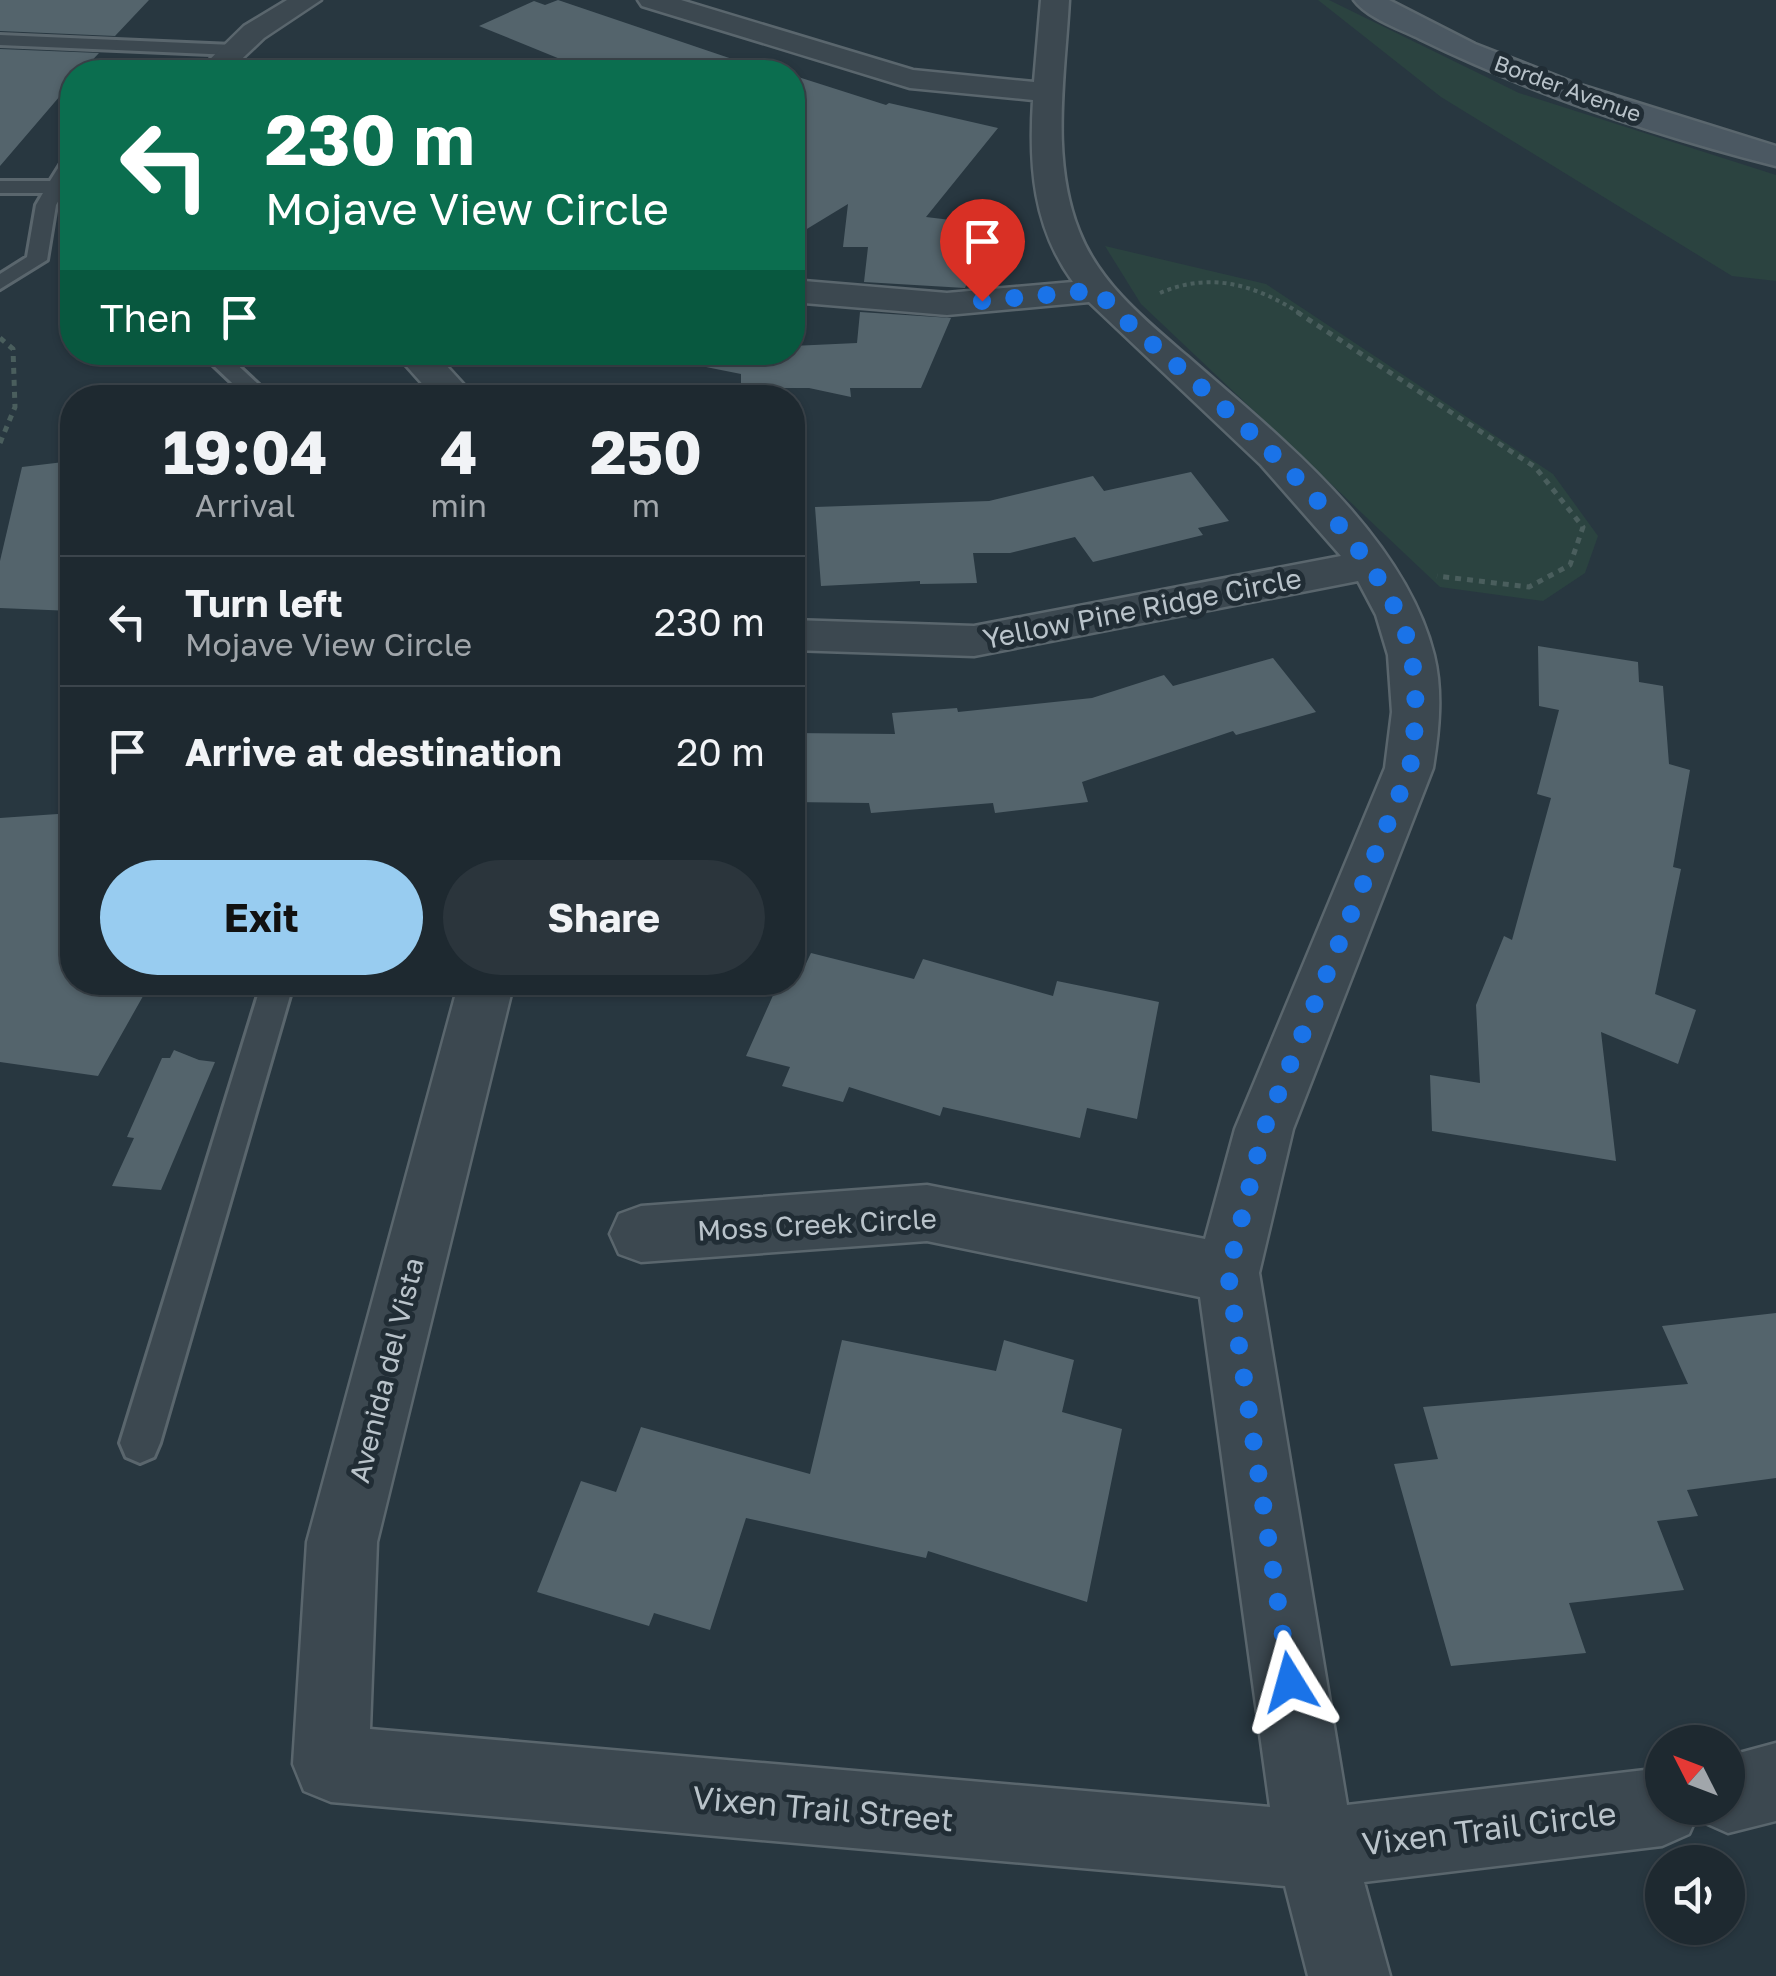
<!DOCTYPE html>
<style>
:root{--surface:#1e2930;--page:#2b353c;--text:#f1f3f6;--muted:#a1a6ab;--line:#3c454c;--accent:#98ccf0}
body{margin:0;font-family:"Golos Text",sans-serif;background:var(--page);color:var(--text);height:100vh;display:flex;flex-direction:column;font-size:38px;white-space:nowrap}
*{box-sizing:border-box;margin:0}
p{font-size:32px;color:var(--muted)}
.icon{flex:none;width:55px;height:55px;fill:none;stroke:currentColor;stroke-width:2;stroke-linecap:round;stroke-linejoin:round}
.map{position:relative;flex:1;overflow:hidden}
.panel{position:absolute;left:60px;top:385px;width:745px;height:610px;display:flex;flex-direction:column;background:var(--surface);border-radius:40px;box-shadow:0 2px 8px #0004,0 0 0 2px var(--line)}
.panel>*{flex:none}
.guide{position:absolute;left:60px;top:60px;width:745px;height:305px;border-radius:40px;box-shadow:0 2px 8px #0004,0 0 0 2px var(--line);background:#0b6e4f;color:#fff;overflow:hidden}
.needle{width:65px;rotate:312deg}
.tools{position:absolute;left:1645px;top:1725px;display:grid;gap:20px}
.tools a{display:grid;place-items:center;width:100px;height:100px;border-radius:50%;background:var(--surface);box-shadow:0 2px 8px #0004,0 0 0 2px var(--line);font-size:50px}
.pin{position:absolute;display:grid;place-items:center;width:85px;height:85px;color:#fff;margin:-102px -42px;border-radius:50% 50% 50% 0;rotate:-45deg;box-shadow:0 0 10px #0007}
.pin .icon{rotate:45deg}
.me{position:absolute;width:110px;margin:-55px;rotate:352deg;stroke-linejoin:round;filter:drop-shadow(0 0 8px #0008)}
.turn{display:flex;align-items:center;gap:35px;height:210px;padding:0 40px;font-size:45px}
.turn .icon{width:130px;height:130px;stroke-width:2.5}
.turn b{display:block;font-size:70px;line-height:85px}
.then{display:flex;align-items:center;height:95px;padding:0 40px;background:#0003;gap:20px;font-size:38px}
.eta{display:flex;justify-content:space-evenly;align-items:center;height:170px;text-align:center}
.eta b{font-size:60px;font-weight:700;line-height:70px}
.button{display:flex;gap:20px;margin-top:auto;padding:20px 40px}
.button a{flex:1;height:115px;border-radius:60px;background:var(--accent);color:#111;font-size:40px;font-weight:700;line-height:115px;text-align:center}
.button a+a{background:var(--page);color:var(--text)}
ul{padding:0;list-style:none}
li{display:flex;align-items:center;gap:30px;height:130px;padding:0 40px;border-top:2px solid var(--line)}
li div{flex:1}
li b{display:block;font-size:38px}
li em{font-style:normal}
.map>svg:first-child{display:block}
.green{fill:#2b4340}
.building{fill:#54646c}
.lines{fill:none;stroke-linecap:round;stroke-linejoin:round}
.lane-casing{stroke:#5a666d;stroke-width:6}
.street-casing{stroke:#5a666d;stroke-width:5}
.secondary-casing{stroke:#5a666d;stroke-width:5}
.path-far1{stroke:#4a5e5d;stroke-width:4;stroke-dasharray:4 4;stroke-linecap:butt}
.path{stroke:#4a5e5d;stroke-width:5;stroke-dasharray:6 6;stroke-linecap:butt}
.lane{fill:#3c4850;fill-rule:evenodd}
.street{fill:#3c4850;fill-rule:evenodd}
.secondary{fill:#4b5862;fill-rule:evenodd}
.route{stroke:#1a73e8;stroke-width:18;stroke-dasharray:0 32.4}
.labels{text-anchor:middle;dominant-baseline:central;stroke-width:10;stroke-linejoin:round;paint-order:stroke}
.far-street-label{font-size:22px;fill:#b9c3ca;stroke:#212d35}
.street-label{font-size:28px;fill:#b9c3ca;stroke:#212d35}
.near-street-label{font-size:32px;fill:#b9c3ca;stroke:#212d35}
</style>
<div class="map">
<svg width="1776" height="1976" viewBox="0 0 1776 1976">
<rect width="100%" height="100%" fill="#283740"/>
<g class="green">
<polygon points="1318,0 1329,0 1519,93 1776,175 1776,281 1732,276 1441,97"/>
<polygon points="1105,246 1266,284 1553,474 1598,536 1585,573 1543,601 1440,587 1141,304"/>
</g>
<g class="building">
<polygon points="0,0 149,0 115,36 0,31"/>
<polygon points="558,0 747,64 746,72 592,72 479,26 534,1 545,5"/>
<polygon points="0,49 99,53 81,72 72,72 72,82 0,166"/>
<polygon points="792,75 886,105 889,103 998,128 926,217 992,225 965,288 864,282 868,247 843,247 848,204 792,238"/>
<polygon points="860,312 951,318 921,388 850,388 851,397 809,388 741,388 741,374 706,367 707,352 792,352 792,346 857,343"/>
<polygon points="72,461 72,611 0,608 0,561 22,467"/>
<polygon points="1191,472 1229,521 1198,528 1203,535 1093,562 1075,537 1010,553 973,553 977,583 920,584 920,581 821,586 815,507 989,501 1093,476 1104,491"/>
<polygon points="1538,646 1638,662 1639,682 1663,686 1669,764 1690,770 1673,867 1681,869 1655,994 1696,1010 1678,1064 1601,1032 1616,1161 1432,1131 1430,1075 1480,1083 1476,1005 1504,936 1512,940 1551,798 1537,794 1559,710 1539,706"/>
<polygon points="1273,658 1316,712 1236,735 1233,731 1082,782 1088,802 995,813 993,803 871,813 869,803 792,802 792,733 895,734 892,713 957,708 958,712 1092,698 1164,675 1173,686"/>
<polygon points="72,813 72,982 151,982 98,1076 0,1062 0,818"/>
<polygon points="811,953 914,979 923,959 1053,996 1057,981 1159,1002 1137,1119 1087,1108 1080,1138 943,1107 940,1116 849,1087 843,1102 782,1086 790,1067 746,1056 779,982 798,980"/>
<polygon points="174,1050 199,1060 215,1062 161,1190 112,1186 134,1138 127,1137 162,1058 170,1058"/>
<polygon points="1776,1313 1776,1478 1687,1490 1698,1516 1657,1521 1684,1590 1569,1603 1586,1653 1451,1666 1394,1464 1438,1459 1423,1407 1688,1384 1662,1326"/>
<polygon points="842,1340 996,1371 1004,1340 1074,1360 1062,1412 1122,1429 1087,1602 928,1551 926,1558 746,1518 710,1630 654,1613 649,1626 537,1592 581,1481 616,1492 641,1427 810,1474"/>
</g>
<g class="lines">
<g class="lane-casing">
<g id="lane">
<polygon points="0,35 233,45 242,50 233,55 0,45"/>
<polygon points="72,155 72,192 63,193 56,205 47,260 0,289 0,274 27,257 36,205 43,193 0,193 0,181 50,181 65,157"/>
<polygon points="221,355 229,357 273,398 248,398 210,362"/>
<polygon points="262,982 294,982 160,1443 154,1457 140,1463 126,1457 120,1443"/>
</g>
</g>
<g class="street-casing">
<g id="street">
<polygon points="287,0 321,0 264,38 228,72 197,72 244,26"/>
<path d="M638 0H681L913 70 1034 82 1041 0H1069C1065 76 1050 158 1079 231 1099 283 1146 321 1187 356 1277 435 1404 534 1434 655 1443 692 1439 731 1433 768L1293 1129 1259 1273 1347 1805 1662 1768V1808H1728V1756L1776 1743V1821L1728 1833 1701 1821 1698 1814 1689 1834 1662 1846 1364 1882 1390 1976H1308L1285 1886 331 1802 304 1791 293 1764 307 1542 459 982H514L377 1542 370 1729 1270 1807 1200 1297 927 1241 641 1262 619 1254 610 1234 619 1214 641 1206 927 1185 1205 1239 1235 1129 1385 768 1392 712 1388 655 1376 615 1358 581 974 656 792 650V620L974 626 1341 556 1261 465 1089 302 947 315 792 302V280L947 293 1073 282C1033 227 1029 166 1033 100L910 88 642 6Z"/>
<polygon points="394,352 434,352 476,398 435,398"/>
</g>
</g>
<g class="secondary-casing">
<path id="secondary" d="M1354 0H1389L1475 44 1577 84 1776 146V166C1654 135 1533 94 1420 39 1400 29 1367 18 1354 0Z"/>
</g>
<path class="path-far1" d="M1160 293C1211 271 1256 285 1301 314"/>
<g class="path">
<polyline points="1297,312 1535,467 1583,527 1570,565 1529,587 1437,576"/>
<polyline points="0,338 13,349 15,407 0,443"/>
</g>
<use href="#lane" class="lane"/>
<use href="#street" class="street"/>
<use href="#secondary" class="secondary"/>
</g>
<g class="lines">
<path class="route" d="M982 301 1098 290 1114 310C1202 390 1389 538 1411 654 1418 694 1416 729 1410 768L1264 1129 1228 1273 1290 1682"/>
</g>
<g class="labels">
<g class="far-street-label">
<text transform="translate(1568 88) rotate(20)">Border Avenue</text>
</g>
<g class="street-label">
<text transform="translate(1142 608) rotate(-11)">Yellow Pine Ridge Circle</text>
<text transform="translate(817 1224) rotate(-3)">Moss Creek Circle</text>
<text transform="translate(386 1370) rotate(-76)">Avenida del Vista</text>
</g>
<g class="near-street-label">
<text transform="translate(823 1808) rotate(5)">Vixen Trail Street</text>
<text transform="translate(1489 1828) rotate(-7)">Vixen Trail Circle</text>
</g>
</g>
</svg>
<div class="tools">
<a><svg class="needle" viewBox="-14 -14 28 28"><path d="M0-13l5 13h-10z" fill="#e53935"/><path d="M0 13l5-13h-10z" fill="#a1a6ab"/></svg></a>
<a><svg class="icon" aria-label="sound" viewBox="0 0 24 24"><path d="M4 9h4l5-4v14l-5-4H4zM17 9q2 3 0 6"/></svg></a>
</div>
<div class="pin" style="left:982px;top:301px;background:#d93025"><svg class="icon" aria-label="arrive" viewBox="0 0 24 24"><path d="M6 21V4h12l-3 4 3 4H6"/></svg></div>
<svg class="me" style="left:1290px;top:1682px" viewBox="-20 -20 40 40"><path d="M0-17L14 15 0 8-14 15z" fill="#1a73e8" stroke="#fff" stroke-width="4"/></svg>
<div class="guide">
<div class="turn"><svg class="icon" aria-label="left" viewBox="0 0 24 24"><path d="M17 20v-9H6M10 6l-5 5 5 5"/></svg><div><b>230 m</b>Mojave View Circle</div></div>
<div class="then">Then<svg class="icon" aria-label="arrive" viewBox="0 0 24 24"><path d="M6 21V4h12l-3 4 3 4H6"/></svg></div>
</div>
<section class="panel">
<div class="eta">
<div><b>19:04</b><p>Arrival</p></div>
<div><b>4</b><p>min</p></div>
<div><b>250</b><p>m</p></div>
</div>
<ul>
<li><svg class="icon" aria-label="left" viewBox="0 0 24 24"><path d="M17 20v-9H6M10 6l-5 5 5 5"/></svg><div><b>Turn left</b><p>Mojave View Circle</p></div><em>230 m</em></li>
<li><svg class="icon" aria-label="arrive" viewBox="0 0 24 24"><path d="M6 21V4h12l-3 4 3 4H6"/></svg><div><b>Arrive at destination</b></div><em>20 m</em></li>
</ul>
<div class="button"><a>Exit</a><a>Share</a></div>
</section>
</div>
